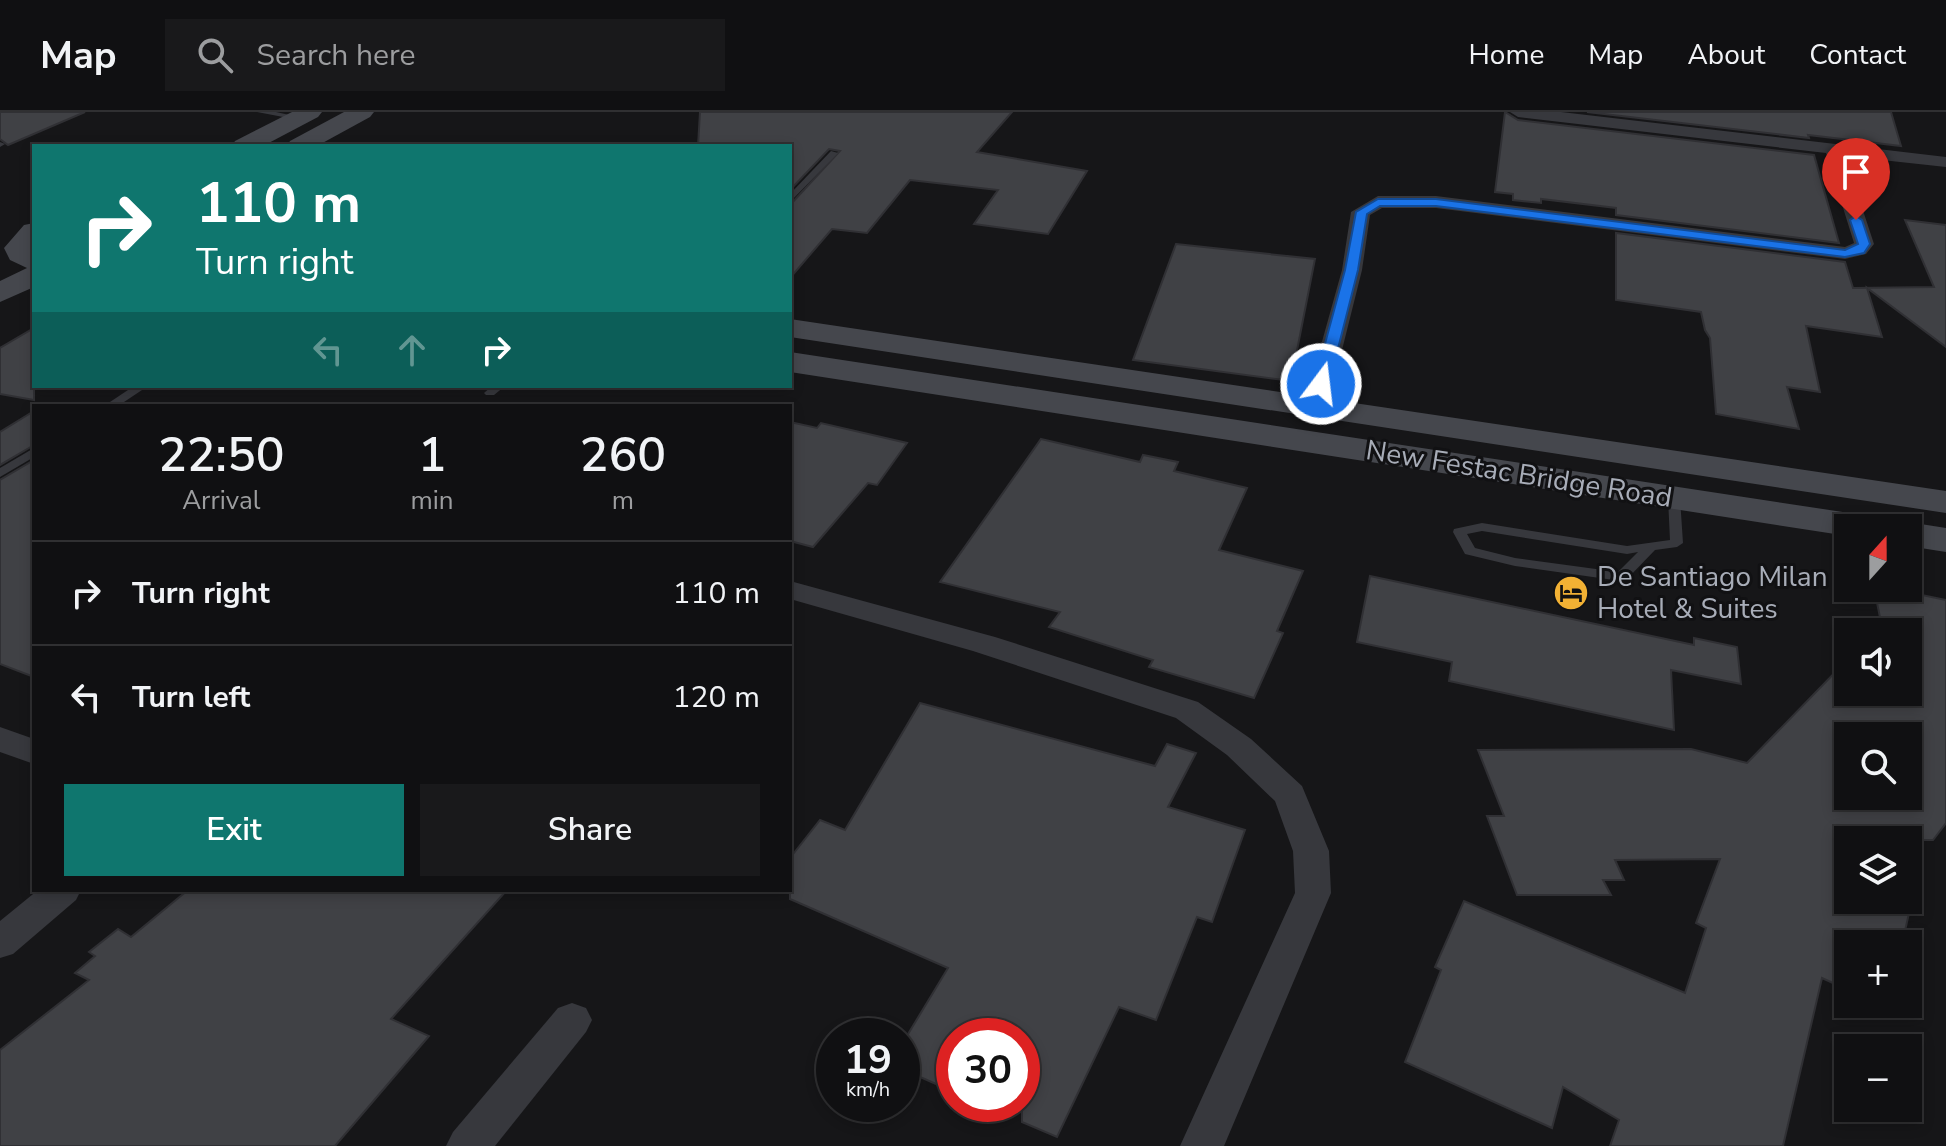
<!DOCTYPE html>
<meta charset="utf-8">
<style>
:root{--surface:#101012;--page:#19191b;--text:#f1f3f6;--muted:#9c9d9f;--line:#303032;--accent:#0f766e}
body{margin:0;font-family:"Nunito Sans",sans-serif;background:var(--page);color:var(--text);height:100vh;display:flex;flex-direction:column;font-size:30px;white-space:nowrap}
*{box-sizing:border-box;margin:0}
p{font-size:26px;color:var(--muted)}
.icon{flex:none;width:44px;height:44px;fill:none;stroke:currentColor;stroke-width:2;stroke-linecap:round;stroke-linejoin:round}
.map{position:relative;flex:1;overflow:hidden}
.side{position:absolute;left:32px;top:292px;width:760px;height:488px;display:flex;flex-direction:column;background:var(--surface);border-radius:0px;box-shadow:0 4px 12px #0003,0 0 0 2px var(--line)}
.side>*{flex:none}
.top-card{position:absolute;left:32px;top:32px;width:760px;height:244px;border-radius:0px;box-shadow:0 4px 12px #0003,0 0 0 2px var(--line);background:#0f766e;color:#fff;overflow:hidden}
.needle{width:52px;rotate:21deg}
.controls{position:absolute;left:1834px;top:402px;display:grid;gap:16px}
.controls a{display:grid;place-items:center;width:88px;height:88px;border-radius:0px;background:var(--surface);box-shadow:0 4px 12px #0003,0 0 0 2px var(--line);font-size:40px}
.speed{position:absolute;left:816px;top:906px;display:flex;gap:16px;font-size:40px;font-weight:700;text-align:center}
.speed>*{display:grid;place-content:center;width:104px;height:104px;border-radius:50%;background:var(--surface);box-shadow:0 4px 12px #0003,0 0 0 2px var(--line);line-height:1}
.speed small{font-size:20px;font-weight:400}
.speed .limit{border:12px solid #d22;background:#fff;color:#111}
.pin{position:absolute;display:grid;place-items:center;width:68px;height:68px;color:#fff;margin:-82px -34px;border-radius:50% 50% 50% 0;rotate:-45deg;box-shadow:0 0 8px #0007}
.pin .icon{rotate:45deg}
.me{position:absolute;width:88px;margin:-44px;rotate:15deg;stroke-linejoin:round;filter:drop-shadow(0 0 6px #0008)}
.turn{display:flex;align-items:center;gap:28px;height:168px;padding:0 32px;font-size:36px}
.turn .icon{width:104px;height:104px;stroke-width:2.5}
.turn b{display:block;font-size:56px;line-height:68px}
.lanes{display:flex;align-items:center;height:76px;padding:0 32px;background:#0003;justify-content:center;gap:40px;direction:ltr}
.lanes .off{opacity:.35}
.eta{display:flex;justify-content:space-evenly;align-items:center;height:136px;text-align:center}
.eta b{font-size:48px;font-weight:600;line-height:56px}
.action{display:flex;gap:16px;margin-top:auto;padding:16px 32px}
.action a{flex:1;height:92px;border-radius:0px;background:var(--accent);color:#fff;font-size:32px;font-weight:600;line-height:92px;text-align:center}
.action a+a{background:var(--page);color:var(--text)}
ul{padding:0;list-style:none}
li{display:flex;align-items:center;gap:24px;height:104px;padding:0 32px;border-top:2px solid var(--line)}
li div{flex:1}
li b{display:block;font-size:30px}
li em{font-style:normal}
header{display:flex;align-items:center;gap:48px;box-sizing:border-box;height:112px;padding:0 40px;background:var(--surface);border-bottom:2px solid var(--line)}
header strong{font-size:38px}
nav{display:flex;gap:44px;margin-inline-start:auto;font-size:28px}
.search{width:560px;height:72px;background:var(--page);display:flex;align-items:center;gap:20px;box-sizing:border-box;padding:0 28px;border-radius:0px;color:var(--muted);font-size:30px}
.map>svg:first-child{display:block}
.building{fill:#404145;stroke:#303034;stroke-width:2;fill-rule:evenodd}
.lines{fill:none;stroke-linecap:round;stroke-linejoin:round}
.lane{fill:#37383d;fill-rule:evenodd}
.street{fill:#37383d;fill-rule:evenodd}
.secondary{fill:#45474d;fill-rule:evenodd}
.route{fill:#1a73e8;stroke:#114b97;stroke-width:2}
.labels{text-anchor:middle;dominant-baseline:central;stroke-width:6;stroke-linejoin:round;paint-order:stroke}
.street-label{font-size:28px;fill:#a8adb8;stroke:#111113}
.poi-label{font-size:28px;fill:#a8adb8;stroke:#111113;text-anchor:start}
</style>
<header>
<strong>Map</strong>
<div class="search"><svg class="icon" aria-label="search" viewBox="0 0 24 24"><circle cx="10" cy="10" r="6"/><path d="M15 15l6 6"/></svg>Search here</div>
<nav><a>Home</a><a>Map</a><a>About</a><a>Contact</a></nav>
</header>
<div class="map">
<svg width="1946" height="1034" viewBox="0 0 1946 1034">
<rect width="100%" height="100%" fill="#161618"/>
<g class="building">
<polygon points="0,0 85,0 8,33 0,27"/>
<polygon points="700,0 1012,0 977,40 1087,59 1048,122 974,112 998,78 910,68 867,121 832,117 790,166 790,93 840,39 829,37 790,78 790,34 698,34"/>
<polygon points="1505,0 1518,8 1814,43 1839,131 1616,103 1616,96 1541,87 1541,91 1513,88 1513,82 1495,80"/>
<polygon points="1587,0 1891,0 1901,34 1808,23 1809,26"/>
<polygon points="1905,108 1946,113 1946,235 1867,176 1882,225 1806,214 1820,280 1787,275 1799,317 1716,302 1710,226 1705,218 1701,200 1616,188 1616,121 1845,150 1853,176 1934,175"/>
<polygon points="1176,132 1315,147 1291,269 1133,248"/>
<polygon points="34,216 34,288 0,282 0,236"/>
<polygon points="34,299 34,333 0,353 0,320"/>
<polygon points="790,310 817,316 821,311 907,331 877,373 868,371 813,435 790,429"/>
<polygon points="1041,327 1140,350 1143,343 1178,350 1174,359 1247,376 1219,438 1303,459 1277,519 1283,521 1254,586 1149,555 1153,548 1049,515 1060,500 940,470"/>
<polygon points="34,348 34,565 0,552 0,368"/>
<polygon points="1370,464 1694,533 1694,526 1737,535 1741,572 1671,558 1674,618 1449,569 1452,550 1357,530"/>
<path d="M1874 476H1911L1912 481 1946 488V711L1933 728H1848V788H1912L1902 832H1848V878L1822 866 1783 1034H1610L1619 1008 1563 975 1552 1016 1405 950 1441 858 1435 855 1464 789 1685 881 1706 816 1696 811 1720 747 1615 748 1624 768H1603L1611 783H1517L1487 704H1504L1478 638 1691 637 1747 651 1848 547V580H1880L1896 588 1895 580H1908V520H1883ZM1848 624H1908V684H1848Z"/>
<polygon points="920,591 1155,654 1167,632 1196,641 1168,695 1245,718 1212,810 1197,805 1156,908 1119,895 1057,1025 1022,1010 1022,924 954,924 954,980 902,957 902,932 948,856 790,787 790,746 820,708 845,718"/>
<polygon points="188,778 507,778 391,907 429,924 335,1034 0,1034 0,938 89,868 75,861 95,844 89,840 118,817 131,825"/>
</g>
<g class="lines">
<g class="lane">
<polygon points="257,0 276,0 303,6 299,8"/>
<polygon points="0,30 5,32 0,35"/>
<polygon points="831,39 838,41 790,90 790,82"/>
<polygon points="134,274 148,274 118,294 104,294"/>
<polygon points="492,274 505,274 494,283 486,283 484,281"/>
<polygon points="34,336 34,345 0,365 0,356"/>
<path d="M1674 382 1680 386 1683 431 1677 435 1655 438 1626 468 1621 469 1515 454 1465 442 1453 420 1454 417 1482 411 1627 434 1670 428 1668 386ZM1482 419 1627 442 1638 440 1618 460 1515 446 1475 436 1467 422Z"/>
</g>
<g class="street">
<polygon points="1510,0 1561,0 1946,45 1946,55 1845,44 1874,132 1866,142 1845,147 1436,96 1382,96 1370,103 1362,158 1328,294 1325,299 1307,299 1304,294 1342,158 1351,100 1378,84 1436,84 1845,135 1854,131 1826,41 1518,5"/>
<polygon points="790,469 995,525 1198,590 1251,627 1302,674 1329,739 1331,781 1224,1034 1180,1034 1295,781 1293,739 1275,689 1227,643 1176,606 973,539 790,487"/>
<polygon points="0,615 34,627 34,652 0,640"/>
<polygon points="38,778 81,778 76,788 13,842 0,846 0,809"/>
<polygon points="572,891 586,896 592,908 586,920 495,1034 446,1034 453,1020 558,896"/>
</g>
<g class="secondary">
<polygon points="292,0 322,0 318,5 263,34 232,34 235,29"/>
<polygon points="344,0 374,0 370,5 317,34 287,34 290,29"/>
<polygon points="34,111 34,175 0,190 0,169 27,156 10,148 4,136 24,113"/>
<polygon points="790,207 1946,379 1946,401 790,225"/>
<polygon points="790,240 1869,404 1883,408 1888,416 1848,416 1848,424 790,260"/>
<polygon points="1908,410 1946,416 1946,440 1908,434 1908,416 1893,416"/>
</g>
</g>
<polygon class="route" points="1378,87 1436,87 1845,138 1858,132 1850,108 1856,104 1862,108 1870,132 1864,141 1845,145 1436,94 1380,94 1367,102 1358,158 1329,272 1326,275 1316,275 1314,272 1345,158 1356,100"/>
<defs>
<g id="hotel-disc" transform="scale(1.8)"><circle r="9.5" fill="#f2b134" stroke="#111113"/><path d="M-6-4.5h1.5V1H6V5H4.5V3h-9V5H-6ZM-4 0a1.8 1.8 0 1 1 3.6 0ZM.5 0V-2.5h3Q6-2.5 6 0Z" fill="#111"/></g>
</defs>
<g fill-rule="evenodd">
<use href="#hotel-disc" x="1571" y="481"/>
</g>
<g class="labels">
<g class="street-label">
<text transform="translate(1519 362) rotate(9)">New Festac Bridge Road</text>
</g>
<g class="poi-label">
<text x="1597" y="465">De Santiago Milan<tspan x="1597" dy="32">Hotel &amp; Suites</tspan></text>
</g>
</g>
</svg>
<div class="controls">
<a><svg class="needle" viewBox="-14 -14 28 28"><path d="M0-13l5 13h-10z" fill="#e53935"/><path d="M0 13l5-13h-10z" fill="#9c9d9f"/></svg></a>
<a><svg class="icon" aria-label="sound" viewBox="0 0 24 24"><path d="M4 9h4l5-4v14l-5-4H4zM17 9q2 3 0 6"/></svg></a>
<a><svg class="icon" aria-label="search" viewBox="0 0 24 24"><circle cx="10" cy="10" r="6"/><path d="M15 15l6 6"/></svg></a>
<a><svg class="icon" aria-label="layers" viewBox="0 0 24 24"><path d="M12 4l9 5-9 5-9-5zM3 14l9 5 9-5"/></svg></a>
<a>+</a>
<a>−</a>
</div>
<div class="speed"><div>19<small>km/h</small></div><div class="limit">30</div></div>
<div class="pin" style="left:1856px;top:108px;background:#d93025"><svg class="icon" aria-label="arrive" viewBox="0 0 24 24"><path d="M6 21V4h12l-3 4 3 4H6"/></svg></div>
<svg class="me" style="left:1321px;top:272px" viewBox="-20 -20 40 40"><circle r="17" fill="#1a73e8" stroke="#fff" stroke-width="3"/><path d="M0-11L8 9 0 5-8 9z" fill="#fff"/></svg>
<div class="top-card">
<div class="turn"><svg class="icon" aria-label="right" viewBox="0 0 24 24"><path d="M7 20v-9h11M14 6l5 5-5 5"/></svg><div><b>110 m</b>Turn right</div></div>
<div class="lanes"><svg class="icon off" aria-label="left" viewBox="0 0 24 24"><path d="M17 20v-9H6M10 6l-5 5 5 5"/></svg><svg class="icon off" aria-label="ahead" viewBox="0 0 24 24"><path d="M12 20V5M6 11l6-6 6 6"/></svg><svg class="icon" aria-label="right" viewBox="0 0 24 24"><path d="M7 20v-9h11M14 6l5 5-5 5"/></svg></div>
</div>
<section class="side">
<div class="eta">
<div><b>22:50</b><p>Arrival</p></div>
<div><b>1</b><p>min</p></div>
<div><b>260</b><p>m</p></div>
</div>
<ul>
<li><svg class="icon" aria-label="right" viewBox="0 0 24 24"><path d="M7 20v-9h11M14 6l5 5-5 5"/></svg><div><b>Turn right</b></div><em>110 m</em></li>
<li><svg class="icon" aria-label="left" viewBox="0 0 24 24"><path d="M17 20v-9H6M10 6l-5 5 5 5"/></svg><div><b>Turn left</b></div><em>120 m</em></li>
</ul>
<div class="action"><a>Exit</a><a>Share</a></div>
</section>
</div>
